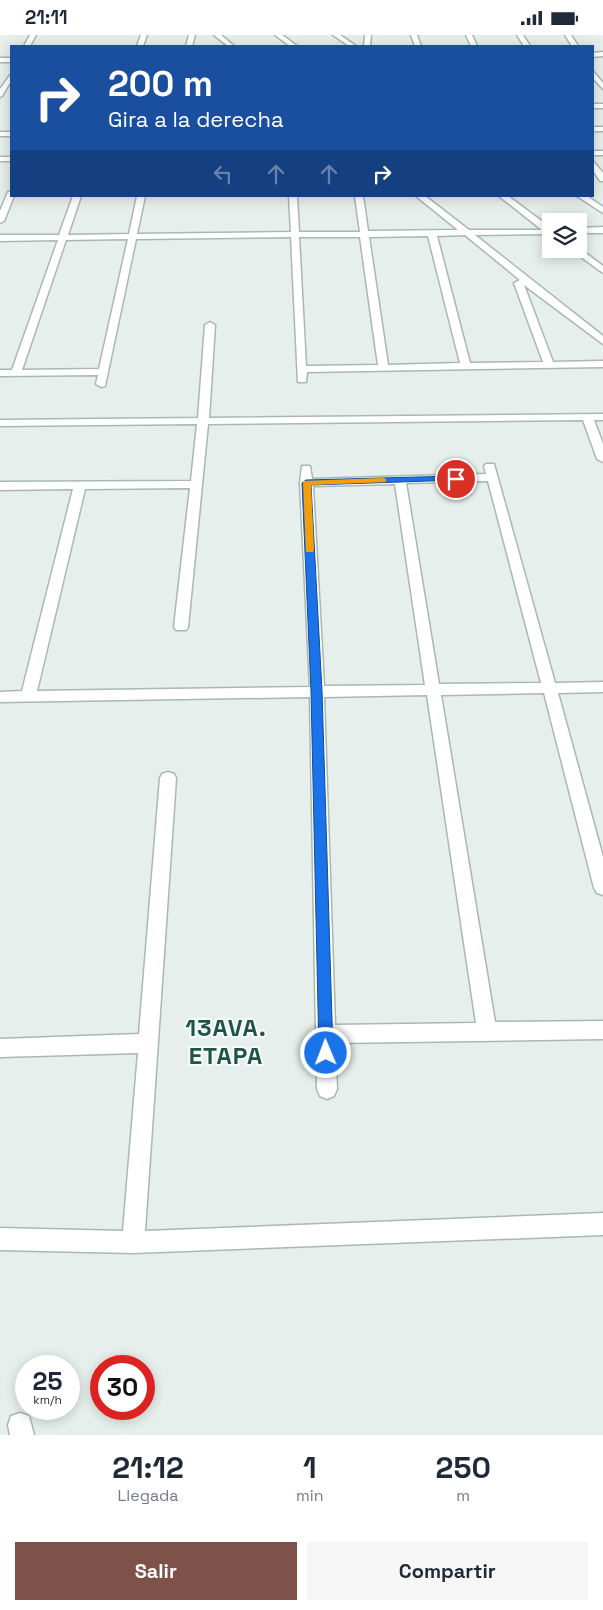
<!DOCTYPE html>
<html lang="es">
<style>
:root{--surface:#fff;--page:#f6f6f7;--text:#1f2937;--muted:#747a83;--accent:#7f5249}
body{margin:0;font-family:"Space Grotesk",sans-serif;background:var(--page);color:var(--text);height:100vh;display:flex;flex-direction:column;font-size:19px;white-space:nowrap}
*{box-sizing:border-box;margin:0}
p{font-size:16px;color:var(--muted)}
.icon{flex:none;width:28px;height:28px;fill:none;stroke:currentColor;stroke-width:2;stroke-linecap:round;stroke-linejoin:round}
.map{position:relative;height:1400px;overflow:hidden}
.sheet{display:flex;flex-direction:column;background:var(--surface);flex:1}
.sheet>*{flex:none}
.hud{position:absolute;left:10px;top:10px;width:584px;height:152px;border-radius:0px;box-shadow:0 2px 12px #0003;background:#1a4fa0;color:#fff;overflow:hidden}
.fabs{position:absolute;left:542px;top:178px;display:grid;gap:10px}
.fabs a{display:grid;place-items:center;width:45px;height:45px;border-radius:0px;background:var(--surface);box-shadow:0 2px 12px #0003;font-size:25px}
.speed{position:absolute;left:15px;top:1320px;display:flex;gap:10px;font-size:25px;font-weight:700;text-align:center}
.speed>*{display:grid;place-content:center;width:65px;height:65px;border-radius:50%;background:var(--surface);box-shadow:0 2px 12px #0003;line-height:1}
.speed small{font-size:12px;font-weight:400}
.speed .limit{border:8px solid #d22;background:#fff;color:#111}
.pin{position:absolute;display:grid;place-items:center;width:42px;height:42px;color:#fff;margin:-21px;border:2px solid #fff;border-radius:50%;box-shadow:0 1px 5px #0007}
.me{position:absolute;width:55px;margin:-28px;rotate:359deg;stroke-linejoin:round;filter:drop-shadow(0 0 4px #0008)}
.turn{display:flex;align-items:center;gap:18px;height:105px;padding:0 15px;font-size:22px}
.turn .icon{width:65px;height:65px;stroke-width:2.5}
.turn b{display:block;font-size:35px;line-height:42px}
.lanes{display:flex;align-items:center;height:48px;padding:0 15px;background:#0003;justify-content:center;gap:25px;direction:ltr}
.lanes .off{opacity:.35}
.eta{display:flex;justify-content:space-evenly;align-items:center;height:85px;text-align:center}
.eta b{font-size:30px;font-weight:600;line-height:35px}
.action{display:flex;gap:10px;margin-top:auto;padding:10px 15px}
.action a{flex:1;height:58px;border-radius:0px;background:var(--accent);color:#fff;font-size:20px;font-weight:600;line-height:58px;text-align:center}
.action a+a{background:var(--page);color:var(--text)}
.status{display:flex;justify-content:space-between;align-items:center;height:35px;padding:0 25px;background:var(--surface);direction:ltr}
.status svg{height:14px;fill:currentColor}
.map>svg:first-child{display:block}
.lines{fill:none;stroke-linecap:round;stroke-linejoin:round}
.street-casing{stroke:#a8b8b2;stroke-width:3}
.street{fill:#fff;fill-rule:evenodd}
.route{fill:#1a73e8;stroke:#114b97}
.slow{fill:#f59e0b}
.labels{text-anchor:middle;dominant-baseline:central;stroke-width:4;stroke-linejoin:round;paint-order:stroke}
.near-district-label{font-size:24px;font-weight:bold;letter-spacing:1px;fill:#1f5548;stroke:#f7fbf9}
</style>
<div class="status"><b>21:11</b><svg viewBox="0 0 49 12"><path d="M0 12V9h3v3zM5 12V6h3v6zM10 12V3h3v9zM15 12V0h3v12zM26 1h20v11H26zM47 4h2v5h-2z"/></svg></div>
<div class="map">
<svg width="603" height="1400" viewBox="0 0 603 1400">
<rect width="100%" height="100%" fill="#e6efeb"/>
<g class="lines">
<g class="street-casing">
<g id="street">
<polygon points="30,0 36,0 30,11 24,11"/>
<polygon points="141,0 147,0 143,11 137,11"/>
<polygon points="189,0 195,0 192,11 186,11"/>
<polygon points="214,0 221,0 234,11 228,11"/>
<polygon points="275,0 282,0 297,11 290,11"/>
<polygon points="333,0 340,0 356,11 349,11"/>
<polygon points="365,0 371,0 370,11 364,11"/>
<polygon points="411,0 417,0 421,11 415,11"/>
<polygon points="466,0 472,0 477,11 471,11"/>
<polygon points="517,0 523,0 530,11 524,11"/>
<polygon points="565,0 571,0 578,11 572,11"/>
<polygon points="603,17 603,21 592,22 592,18"/>
<rect x="0" y="23" width="11" height="4"/>
<polygon points="592,35 603,48 603,54 592,42"/>
<polygon points="11,39 11,46 2,61 0,62 0,54"/>
<rect x="592" y="69" width="11" height="4"/>
<rect x="592" y="92" width="11" height="4"/>
<rect x="0" y="97" width="11" height="4"/>
<rect x="592" y="116" width="11" height="4"/>
<rect x="0" y="122" width="11" height="4"/>
<polygon points="592,125 603,138 603,146 600,146 592,134"/>
<polygon points="8,157 11,157 11,161 14,161 4,186 0,188 0,176"/>
<path d="M73 161H81L68 200 129 199 137 161H145L137 199 291 197 289 161H297L299 197H360L355 161H363L368 196 458 195 416 161H425L469 195H542L499 161H508L551 193V199L475 200 603 301V309L524 250 553 327 603 326V332L307 337 306 347H298L291 202 136 204 105 351 101 352 96 349 98 340 0 341V335H12L58 205 0 206V200H59ZM465 200 520 245 514 248 543 327 470 328 437 201ZM428 201 460 328 388 330 369 202ZM299 202H360L378 330 306 331ZM128 204 99 334 22 335 66 205Z"/>
<polygon points="577,161 587,161 603,172 603,178"/>
<polygon points="603,192 603,198 579,198 579,193"/>
<polygon points="579,213 603,231 603,238 570,214"/>
<path d="M210 287 215 290 209 383 603 379V385H594L603 409V427L597 424 583 385 208 389 188 592 186 595H176L174 592 190 453 85 454 37 656 310 652 300 448 302 431H310L312 444 486 439 484 431 486 429H494L555 648 603 647V657L558 658 603 822V860L597 858 594 853 544 658 441 660 495 987 603 986V1004L335 1008 337 1054 334 1061 327 1064 320 1061 317 1054 316 999 310 662 0 667V657L22 656 73 454 0 455V447L191 446 197 389 0 391V385L198 383 205 290ZM488 446 541 648 439 649 406 448ZM395 449 425 650 324 651 313 451ZM427 660 476 988 335 990 324 662Z"/>
<polygon points="168,737 174,739 176,743 145,1196 603,1178 603,1200 133,1218 0,1215 0,1193 123,1196 138,1018 0,1022 0,1004 139,999 160,743 162,739"/>
<polygon points="20,1378 29,1381 34,1400 10,1400 8,1390 11,1381"/>
</g>
</g>
<use href="#street" class="street"/>
</g>
<polygon class="route" points="456,441 460,444 459,445 311,450 322,656 333,1018 331,1023 326,1025 321,1023 319,1018 311,656 302,448 306,445"/>
<polygon class="slow" points="383,443 386,444 386,447 311,450 314,515 313,517 306,517 303,446"/>
<g class="labels">
<g class="near-district-label">
<text x="226" y="992">13AVA.<tspan x="226" dy="28">ETAPA</tspan></text>
</g>
</g>
</svg>
<div class="fabs">
<a><svg class="icon" aria-label="layers" viewBox="0 0 24 24"><path d="M12 4l9 5-9 5-9-5zM3 14l9 5 9-5"/></svg></a>
</div>
<div class="speed"><div>25<small>km/h</small></div><div class="limit">30</div></div>
<div class="pin" style="left:456px;top:444px;background:#d93025"><svg class="icon" aria-label="arrive" viewBox="0 0 24 24"><path d="M6 21V4h12l-3 4 3 4H6"/></svg></div>
<svg class="me" style="left:326px;top:1018px" viewBox="-20 -20 40 40"><circle r="17" fill="#1a73e8" stroke="#fff" stroke-width="3"/><path d="M0-11L8 9 0 5-8 9z" fill="#fff"/></svg>
<div class="hud">
<div class="turn"><svg class="icon" aria-label="right" viewBox="0 0 24 24"><path d="M7 20v-9h11M14 6l5 5-5 5"/></svg><div><b>200 m</b>Gira a la derecha</div></div>
<div class="lanes"><svg class="icon off" aria-label="left" viewBox="0 0 24 24"><path d="M17 20v-9H6M10 6l-5 5 5 5"/></svg><svg class="icon off" aria-label="ahead" viewBox="0 0 24 24"><path d="M12 20V5M6 11l6-6 6 6"/></svg><svg class="icon off" aria-label="ahead" viewBox="0 0 24 24"><path d="M12 20V5M6 11l6-6 6 6"/></svg><svg class="icon" aria-label="right" viewBox="0 0 24 24"><path d="M7 20v-9h11M14 6l5 5-5 5"/></svg></div>
</div>
</div>
<section class="sheet">
<div class="eta">
<div><b>21:12</b><p>Llegada</p></div>
<div><b>1</b><p>min</p></div>
<div><b>250</b><p>m</p></div>
</div>
<div class="action"><a>Salir</a><a>Compartir</a></div>
</section>
